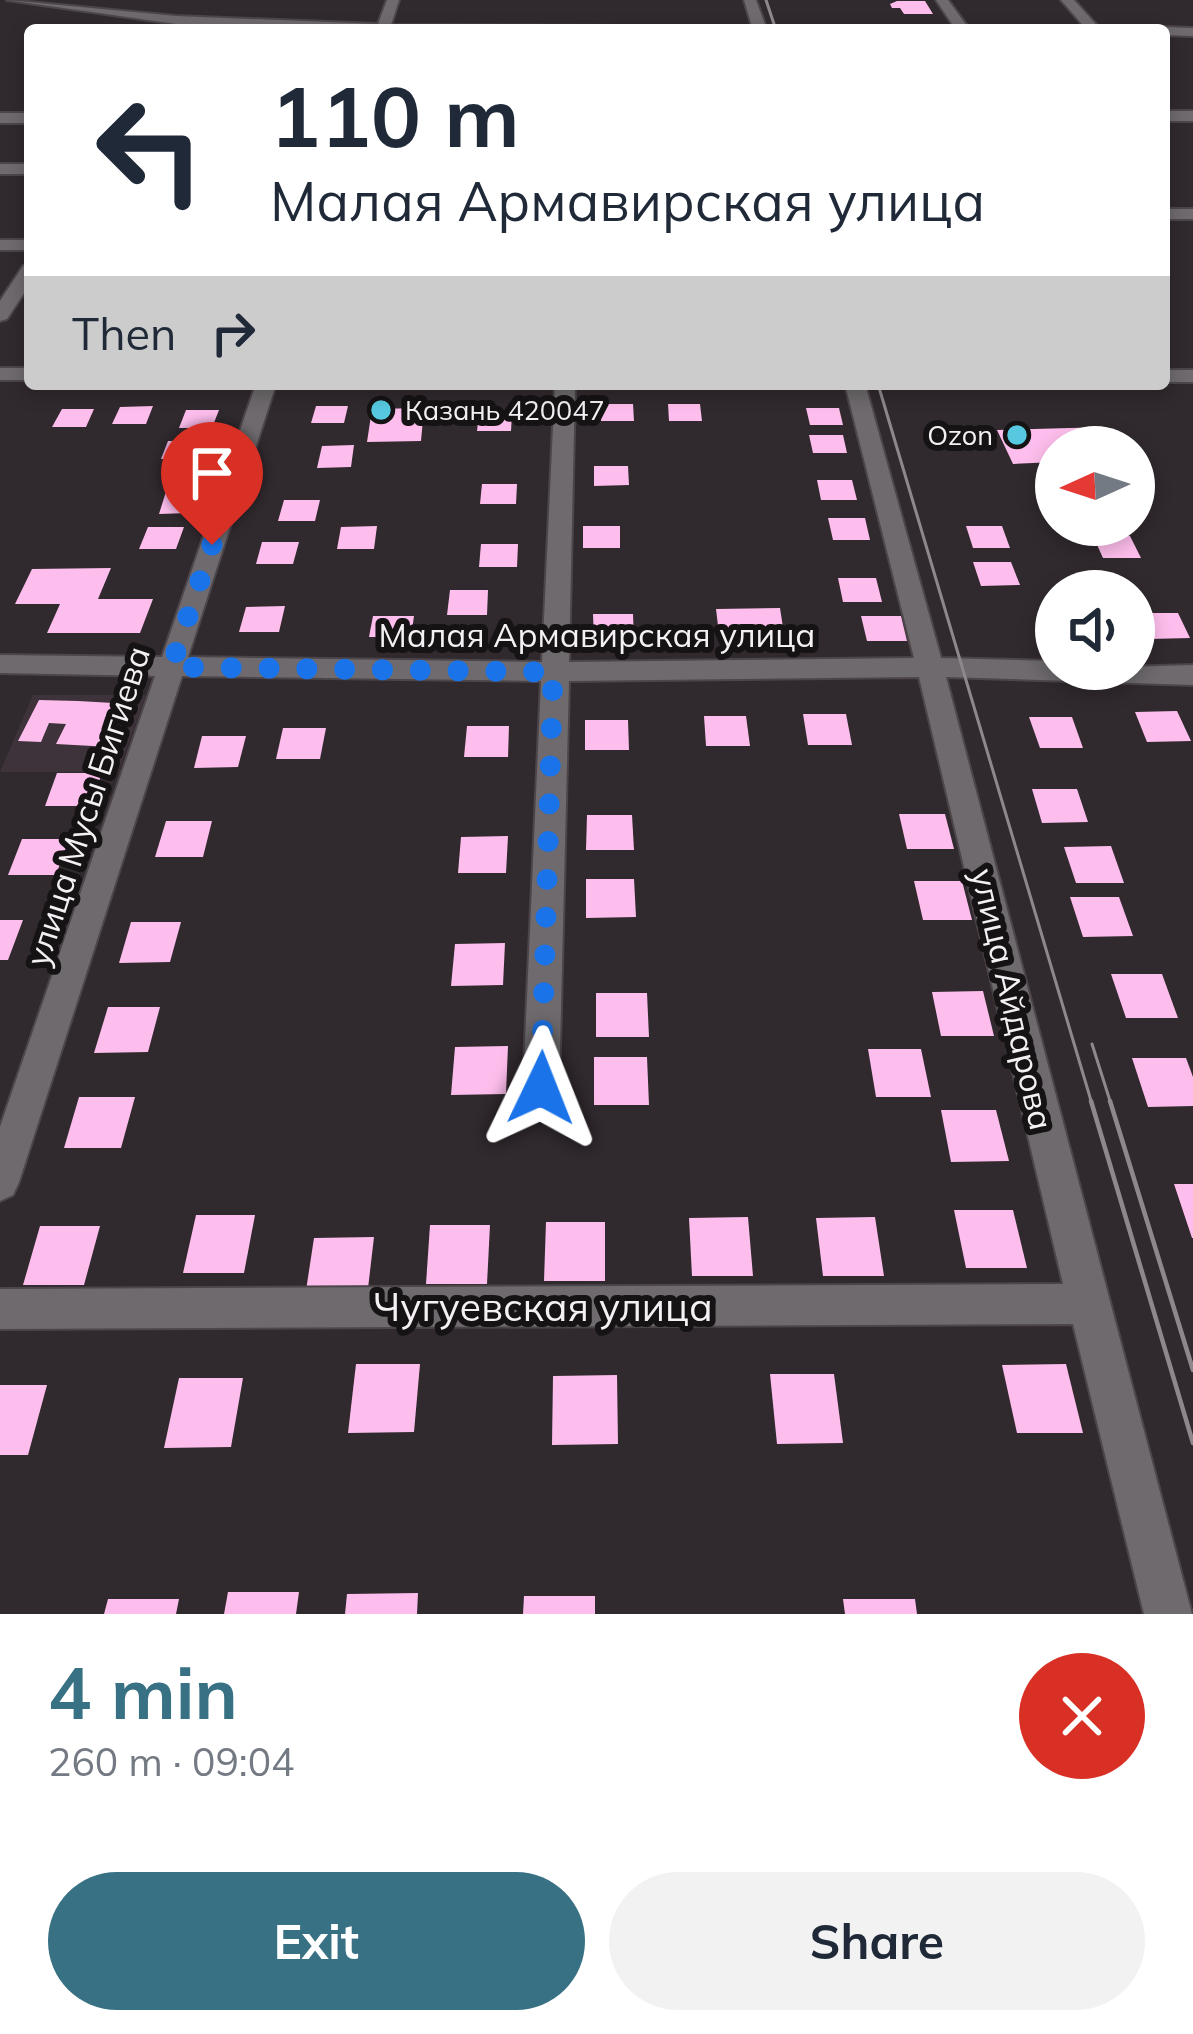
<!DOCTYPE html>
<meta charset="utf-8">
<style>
:root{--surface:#fff;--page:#f2f2f3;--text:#1f2937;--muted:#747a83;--accent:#387184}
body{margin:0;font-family:Mulish,sans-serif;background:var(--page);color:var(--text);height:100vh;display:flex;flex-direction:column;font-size:45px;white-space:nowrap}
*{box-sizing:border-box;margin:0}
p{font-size:39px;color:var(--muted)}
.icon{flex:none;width:66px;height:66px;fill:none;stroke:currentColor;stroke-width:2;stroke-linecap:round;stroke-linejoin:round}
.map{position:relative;height:1614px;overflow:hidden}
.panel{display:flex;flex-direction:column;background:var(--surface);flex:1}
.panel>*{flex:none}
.banner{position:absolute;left:24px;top:24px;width:1146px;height:366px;border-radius:12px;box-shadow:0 6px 18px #0003;background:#fff;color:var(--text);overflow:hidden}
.needle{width:78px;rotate:267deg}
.tools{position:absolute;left:1035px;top:426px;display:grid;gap:24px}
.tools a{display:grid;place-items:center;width:120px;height:120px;border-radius:50%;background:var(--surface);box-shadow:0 6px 18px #0003;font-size:60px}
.pin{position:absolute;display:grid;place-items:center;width:102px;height:102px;color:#fff;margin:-123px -51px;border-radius:50% 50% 50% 0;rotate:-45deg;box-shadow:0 0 12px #0007}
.pin .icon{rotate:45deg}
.me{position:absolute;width:132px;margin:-66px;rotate:2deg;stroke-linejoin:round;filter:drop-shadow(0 0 9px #0008)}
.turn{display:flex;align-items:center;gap:42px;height:252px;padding:0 48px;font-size:54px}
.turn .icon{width:156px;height:156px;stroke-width:2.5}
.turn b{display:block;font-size:84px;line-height:102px}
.then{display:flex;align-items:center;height:114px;padding:0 48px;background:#0003;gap:24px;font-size:45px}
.round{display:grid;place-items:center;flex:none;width:126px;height:126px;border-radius:63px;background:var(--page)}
.head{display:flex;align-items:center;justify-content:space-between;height:204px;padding:0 48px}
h1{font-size:72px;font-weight:700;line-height:90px;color:var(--accent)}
.primary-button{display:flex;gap:24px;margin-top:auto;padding:24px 48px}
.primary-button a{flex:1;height:138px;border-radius:72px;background:var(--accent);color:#fff;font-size:48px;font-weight:700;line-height:138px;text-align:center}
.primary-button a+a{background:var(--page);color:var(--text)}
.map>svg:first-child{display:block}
.built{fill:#3e323b}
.building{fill:#febeed}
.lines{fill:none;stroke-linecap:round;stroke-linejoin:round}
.minor-casing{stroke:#4c454a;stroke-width:4}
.minor{fill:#6e6a6d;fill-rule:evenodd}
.tram-far1{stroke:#8e888c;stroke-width:3}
.tram{stroke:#8e888c;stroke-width:4.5}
.route{stroke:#1a73e8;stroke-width:21;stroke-dasharray:0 37.8}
.poi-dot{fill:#56c9e1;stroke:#161315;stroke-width:4.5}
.labels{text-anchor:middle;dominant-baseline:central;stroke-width:12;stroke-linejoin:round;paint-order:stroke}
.far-poi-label{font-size:27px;fill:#f5f0f4;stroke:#161315;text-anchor:start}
.street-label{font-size:33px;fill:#f5f0f4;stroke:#161315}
.near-street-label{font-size:39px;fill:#f5f0f4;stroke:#161315}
</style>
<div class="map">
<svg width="1193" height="1614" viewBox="0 0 1193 1614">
<rect width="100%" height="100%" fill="#30292e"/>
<polygon class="built" points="33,695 146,695 118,772 0,772"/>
<g class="building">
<polygon points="897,1 925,1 933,14 904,14 900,8 892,8 890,4"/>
<polygon points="601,404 633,404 634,421 601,421"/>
<polygon points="668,404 700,404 702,421 669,421"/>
<polygon points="153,406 146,424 112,424 120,407"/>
<polygon points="316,406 348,406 344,423 311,423"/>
<polygon points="424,408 421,441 367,442 372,409"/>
<polygon points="806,408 839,408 843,425 810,425"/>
<polygon points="62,409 94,409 86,427 52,427"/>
<polygon points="186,410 219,410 212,428 179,428"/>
<polygon points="479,413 512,413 511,431 477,431"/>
<polygon points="1106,427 1118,447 1056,447 1056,462 1013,464 997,430"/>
<polygon points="809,435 843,435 847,453 813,453"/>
<polygon points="168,441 202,441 195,459 161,459"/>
<polygon points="354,445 351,467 317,468 322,446"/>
<polygon points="203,465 189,513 159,514 174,466"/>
<polygon points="594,466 628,466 629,485 594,486"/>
<polygon points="817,480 852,480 857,500 821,500"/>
<polygon points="482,484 517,484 516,504 480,504"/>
<polygon points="284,500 320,500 315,521 278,521"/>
<polygon points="828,518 865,518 870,540 833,540"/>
<polygon points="377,526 374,549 337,549 341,527"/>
<rect x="583" y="526" width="37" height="22"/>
<polygon points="966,526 1002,526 1010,548 973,548"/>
<polygon points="148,527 184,527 176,549 139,549"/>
<polygon points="1093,536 1130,536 1141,558 1103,558"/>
<polygon points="262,542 299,542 293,564 256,564"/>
<polygon points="481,544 518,544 517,567 479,567"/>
<polygon points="973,562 1011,562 1020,585 981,586"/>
<polygon points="111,568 98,599 153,599 140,633 47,633 60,604 15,604 32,569"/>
<polygon points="838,578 876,578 882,602 843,602"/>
<polygon points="450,590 488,590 487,615 447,615"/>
<polygon points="285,606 279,632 239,632 246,607"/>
<polygon points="780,608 784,634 719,634 716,609"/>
<polygon points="1139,613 1178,613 1190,638 1150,639"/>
<polygon points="593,614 633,614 634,640 594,640"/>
<polygon points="373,616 414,616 411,637 369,637"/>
<polygon points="861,616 901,616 907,641 867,641"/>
<polygon points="39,700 78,701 131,704 111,747 56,744 66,724 49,723 41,742 18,741"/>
<polygon points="1177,711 1191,741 1147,742 1135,712"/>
<polygon points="803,714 846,714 852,745 808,745"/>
<polygon points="704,716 746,716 750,746 706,746"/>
<polygon points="1029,717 1072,717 1083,748 1040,748"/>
<polygon points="585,720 628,720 629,750 585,750"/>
<polygon points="467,726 509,726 508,757 464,757"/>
<polygon points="283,728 326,728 320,759 276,759"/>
<polygon points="202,736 246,736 238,767 194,768"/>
<polygon points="57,773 102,773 90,806 45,806"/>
<polygon points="1032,789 1077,789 1088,822 1042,823"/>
<polygon points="899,814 945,814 954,849 907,849"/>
<polygon points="587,815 632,815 634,850 586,850"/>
<polygon points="166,821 212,821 203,857 155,857"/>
<polygon points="508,836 506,873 458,873 461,837"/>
<polygon points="22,839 69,839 56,875 8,875"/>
<polygon points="1111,846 1124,883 1076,883 1064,847"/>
<polygon points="586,879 634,879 636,917 586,918"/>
<polygon points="914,881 962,881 972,920 923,920"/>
<polygon points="1070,897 1119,897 1133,936 1083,937"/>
<polygon points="0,920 23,920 8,960 0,960"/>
<polygon points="131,922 181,922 170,962 119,963"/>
<polygon points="505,943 503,985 451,986 455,944"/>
<polygon points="1111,974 1162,974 1178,1018 1126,1018"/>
<polygon points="983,991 994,1036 941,1036 932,992"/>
<polygon points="596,993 647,993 649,1037 596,1037"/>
<polygon points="108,1007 160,1007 148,1052 94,1053"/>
<polygon points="508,1046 506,1094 451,1095 455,1047"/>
<polygon points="868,1049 921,1049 931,1097 876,1097"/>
<polygon points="594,1057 647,1057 649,1105 594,1105"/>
<polygon points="1132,1058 1186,1058 1193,1077 1193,1106 1148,1107"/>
<polygon points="79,1097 135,1097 121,1148 64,1148"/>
<polygon points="941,1110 996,1110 1009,1161 951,1162"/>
<polygon points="1174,1184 1193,1184 1193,1238 1192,1238"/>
<polygon points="954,1210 1013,1210 1027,1268 966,1268"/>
<polygon points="196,1215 255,1215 244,1273 183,1273"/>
<polygon points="748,1217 753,1276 692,1276 689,1218"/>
<polygon points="875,1217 884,1276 823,1276 816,1218"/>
<polygon points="546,1222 605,1222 605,1281 544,1281"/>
<polygon points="430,1225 490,1225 487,1284 426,1284"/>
<polygon points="40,1226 100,1226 84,1285 23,1285"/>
<polygon points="374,1237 367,1297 305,1297 314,1238"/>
<polygon points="356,1364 420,1364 414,1432 348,1433"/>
<polygon points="1066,1364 1083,1433 1017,1433 1002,1365"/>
<polygon points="770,1374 834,1374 843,1443 777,1444"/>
<polygon points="617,1375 618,1444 552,1445 553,1376"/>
<polygon points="179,1378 243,1378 231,1447 164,1448"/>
<polygon points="0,1385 47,1385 28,1455 0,1455"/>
<polygon points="228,1592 299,1592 296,1614 224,1614"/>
<polygon points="418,1593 417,1614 345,1614 347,1594"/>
<polygon points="524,1596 595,1596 595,1614 523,1614"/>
<polygon points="108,1599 179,1599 176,1614 104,1614"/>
<polygon points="843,1599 915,1599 917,1614 845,1614"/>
</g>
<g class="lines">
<g class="minor-casing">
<g id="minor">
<polygon points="7,0 176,16 378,24 387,0 399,0 391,25 627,26 634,30 273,30 176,24"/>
<polygon points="744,0 756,0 767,30 753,30"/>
<polygon points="936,0 948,0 970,30 956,30"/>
<polygon points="1061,0 1074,0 1101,30 1087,30"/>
<polygon points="1164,27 1193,28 1193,36 1164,35 1164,30 1158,30"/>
<rect x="1164" y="111" width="29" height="10"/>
<rect x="0" y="113" width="30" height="10"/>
<rect x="0" y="164" width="30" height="10"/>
<rect x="1164" y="209" width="29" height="10"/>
<rect x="0" y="240" width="30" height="10"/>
<polygon points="30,264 30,284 7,319 0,321 0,301 23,266"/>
<rect x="0" y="368" width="30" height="12"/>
<rect x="1164" y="370" width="29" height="12"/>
<polygon points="256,384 276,384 188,657 542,662 555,384 575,384 569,662 914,658 845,384 865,384 941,658 1056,661 1056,669 1193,665 1193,685 946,677 1192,1614 1144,1614 1073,1324 0,1329 0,1289 1063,1284 919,677 569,681 559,1088 554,1100 541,1105 528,1100 523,1088 541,681 182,676 19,1182 13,1195 0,1201 0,1127 155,676 0,673 0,655 162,657"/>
</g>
</g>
<use href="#minor" class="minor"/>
<g class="tram-far1">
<polyline points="766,0 776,30"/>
<polyline points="878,384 1092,1104"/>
<polyline points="1092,1044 1111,1104"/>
</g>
<g class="tram">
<polyline points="1091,1101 1193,1443"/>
<polyline points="1110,1101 1193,1370"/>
</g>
</g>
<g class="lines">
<polyline class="route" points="212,545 171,667 553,672 541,1088"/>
</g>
<g class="poi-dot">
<circle cx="381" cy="410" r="12"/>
<circle cx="1017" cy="435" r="12"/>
</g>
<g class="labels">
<g class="far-poi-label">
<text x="405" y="410">Казань 420047</text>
<text x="993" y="435" text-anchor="end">Ozon</text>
</g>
<g class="street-label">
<text x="597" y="634">Малая Армавирская улица</text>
<text transform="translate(87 806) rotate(-72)">улица Мусы Бигиева</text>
<text transform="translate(1013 999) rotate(77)">улица Айдарова</text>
</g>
<g class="near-street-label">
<text x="543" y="1306">Чугуевская улица</text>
</g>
</g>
</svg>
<div class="tools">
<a><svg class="needle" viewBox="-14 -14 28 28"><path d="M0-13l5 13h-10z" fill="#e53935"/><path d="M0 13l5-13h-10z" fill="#747a83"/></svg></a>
<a><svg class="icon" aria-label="sound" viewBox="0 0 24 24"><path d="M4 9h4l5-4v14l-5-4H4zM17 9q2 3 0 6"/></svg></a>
</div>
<div class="pin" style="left:212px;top:545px;background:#d93025"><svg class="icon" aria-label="arrive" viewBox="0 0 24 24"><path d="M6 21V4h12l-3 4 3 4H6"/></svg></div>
<svg class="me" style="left:541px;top:1088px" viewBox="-20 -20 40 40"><path d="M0-17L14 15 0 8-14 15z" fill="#1a73e8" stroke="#fff" stroke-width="4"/></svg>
<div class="banner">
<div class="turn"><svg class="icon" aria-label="left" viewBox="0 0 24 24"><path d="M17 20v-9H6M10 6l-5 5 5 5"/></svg><div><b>110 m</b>Малая Армавирская улица</div></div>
<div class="then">Then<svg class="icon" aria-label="right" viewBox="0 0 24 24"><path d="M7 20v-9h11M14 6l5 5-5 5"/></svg></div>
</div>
</div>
<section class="panel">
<div class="head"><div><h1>4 min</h1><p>260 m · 09:04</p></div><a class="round" style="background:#d93025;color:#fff"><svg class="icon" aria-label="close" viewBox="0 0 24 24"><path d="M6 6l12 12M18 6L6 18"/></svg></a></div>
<div class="primary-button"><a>Exit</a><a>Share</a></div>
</section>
